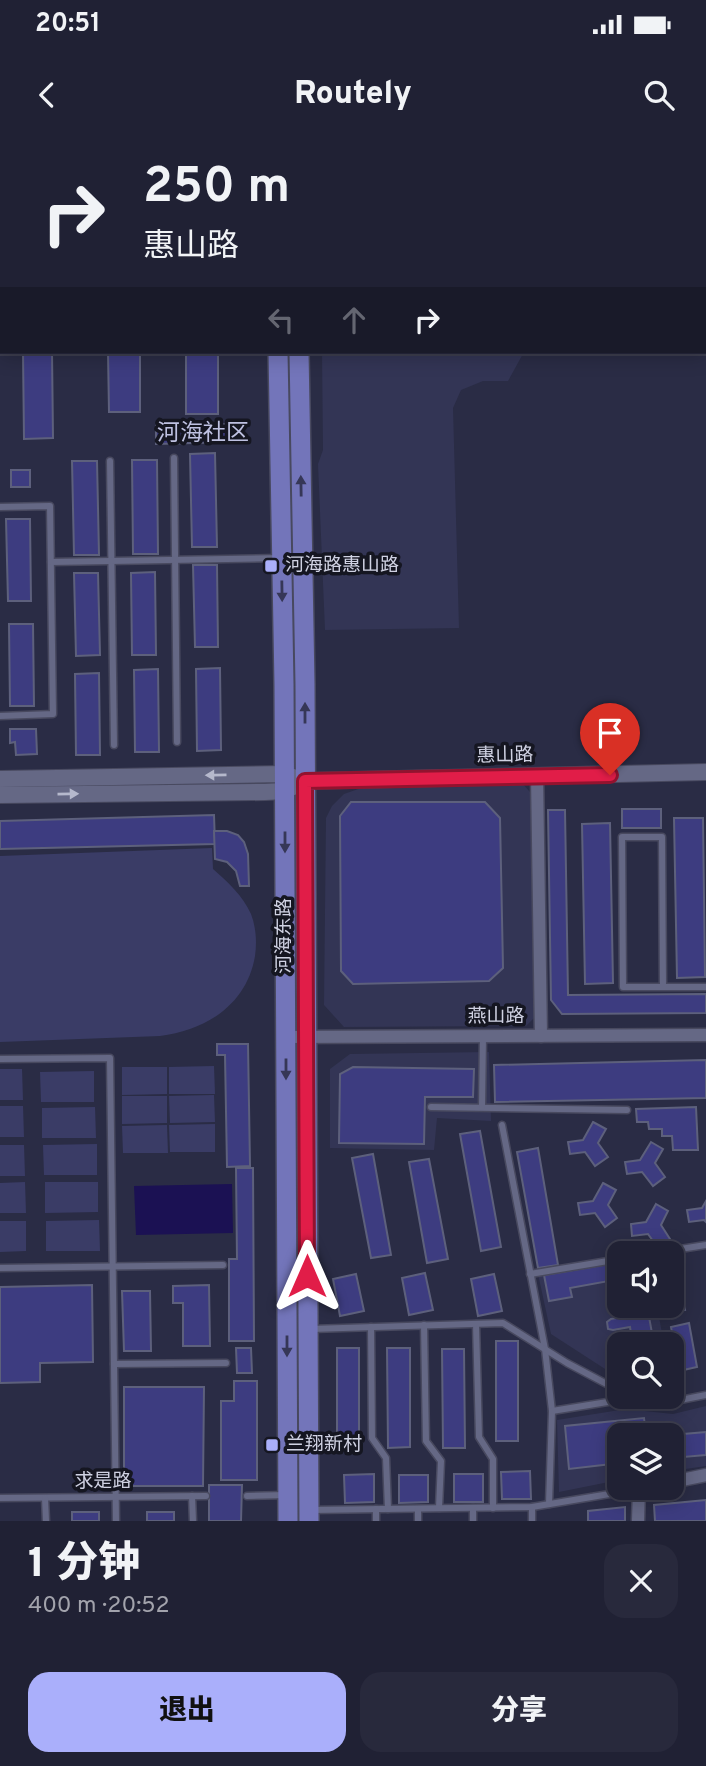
<!DOCTYPE html>
<html lang="zh">
<meta charset="utf-8">
<style>
:root{--surface:#202134;--page:#28293c;--text:#f1f3f6;--muted:#a2a3ac;--line:#3d3e4f;--accent:#aaaffb}
body{margin:0;font-family:Overpass,"Noto Sans SC",sans-serif;background:var(--page);color:var(--text);height:100vh;display:flex;flex-direction:column;font-size:26px;white-space:nowrap}
*{box-sizing:border-box;margin:0}
p{font-size:23px;color:var(--muted)}
.icon{flex:none;width:38px;height:38px;fill:none;stroke:currentColor;stroke-width:2;stroke-linecap:round;stroke-linejoin:round}
.map{position:relative;height:1381px;overflow:hidden}
.details{display:flex;flex-direction:column;background:var(--surface);flex:1}
.details>*{flex:none}
.banner{position:absolute;left:0px;top:0px;width:707px;height:214px;box-shadow:0 4px 18px #0003,0 0 0 2px var(--line);background:#202134;color:var(--text);overflow:hidden}
.fabs{position:absolute;left:607px;top:1101px;display:grid;gap:14px}
.fabs a{display:grid;place-items:center;width:77px;height:77px;border-radius:14px;background:var(--surface);box-shadow:0 4px 18px #0003,0 0 0 2px var(--line);font-size:35px}
.pin{position:absolute;display:grid;place-items:center;width:60px;height:60px;color:#fff;margin:-72px -30px;border-radius:50% 50% 50% 0;rotate:-45deg;box-shadow:0 0 7px #0007}
.pin .icon{rotate:45deg}
.me{position:absolute;width:77px;margin:-38px;rotate:0deg;stroke-linejoin:round;filter:drop-shadow(0 0 5px #0008)}
.turn{display:flex;align-items:center;gap:24px;height:147px;padding:0 28px;font-size:32px}
.turn .icon{width:91px;height:91px;stroke-width:2.5}
.turn b{display:block;font-size:49px;line-height:60px}
.lanes{display:flex;align-items:center;height:66px;padding:0 28px;background:#0003;justify-content:center;gap:35px;direction:ltr}
.lanes .off{opacity:.35}
.round{display:grid;place-items:center;flex:none;width:74px;height:74px;border-radius:21px;background:var(--page)}
.overview{display:flex;align-items:center;justify-content:space-between;height:119px;padding:0 28px}
h1{font-size:42px;font-weight:800;line-height:52px}
.action{display:flex;gap:14px;margin-top:auto;padding:14px 28px}
.action a{flex:1;height:80px;border-radius:21px;background:var(--accent);color:#111;font-size:28px;font-weight:800;line-height:80px;text-align:center}
.action a+a{background:var(--page);color:var(--text)}
.status{display:flex;justify-content:space-between;align-items:center;height:49px;padding:0 35px;background:var(--surface);direction:ltr}
.status svg{height:19px;fill:currentColor}
header{display:flex;justify-content:space-between;align-items:center;height:91px;padding:0 28px;background:var(--surface);font-size:32px;font-weight:800}
.map>svg:first-child{display:block}
.built{fill:#333555}
.green{fill:#3a3c66}
.water{fill:#1b1153}
.building{fill:#3d3c80;stroke:#5d607c;stroke-width:2}
.lines{fill:none;stroke-linecap:round;stroke-linejoin:round}
.service-casing{stroke:#48495f;stroke-width:9}
.minor-casing{stroke:#48495f;stroke-width:15}
.tertiary-casing{stroke:#48495f;stroke-width:18}
.primary-casing{stroke:#48495f;stroke-width:22}
.service{stroke:#656885;stroke-width:6}
.minor{stroke:#656885;stroke-width:12}
.tertiary{stroke:#656885;stroke-width:16}
.primary{stroke:#7375ba;stroke-width:19}
.oneway{fill:#363757}
.oneway2{fill:#b5b8cc}
.route-casing{stroke:#92132f;stroke-width:18}
.route{stroke:#e11d48;stroke-width:12}
.poi-dot{fill:#aaaffb;stroke:#151621;stroke-width:2.5}
.labels{text-anchor:middle;dominant-baseline:central;stroke-width:7;stroke-linejoin:round;paint-order:stroke}
.poi-label{font-size:19px;fill:#d0d2e3;stroke:#151621;text-anchor:start}
.street-label{font-size:19px;fill:#d0d2e3;stroke:#151621}
.quarter-label{font-size:23px;fill:#bec1e1;stroke:#151621}
</style>
<div class="status"><b>20:51</b><svg viewBox="0 0 49 12"><path d="M0 12V9h3v3zM5 12V6h3v6zM10 12V3h3v9zM15 12V0h3v12zM26 1h20v11H26zM47 4h2v5h-2z"/></svg></div>
<header><svg class="icon" aria-label="back" viewBox="0 0 24 24"><path d="M15 5l-7 7 7 7"/></svg>Routely<svg class="icon" aria-label="search" viewBox="0 0 24 24"><circle cx="10" cy="10" r="6"/><path d="M15 15l6 6"/></svg></header>
<div class="map">
<svg width="706" height="1381" viewBox="0 0 706 1381">
<rect width="100%" height="100%" fill="#2a2c45"/>
<g class="built">
<polygon points="322,212 524,212 508,241 483,241 461,250 453,268 459,488 325,490 318,324 323,310"/>
<polygon points="523,644 535,658 538,874 526,886 344,887 324,865 326,678 332,666 344,654 364,647"/>
<polygon points="489,912 491,981 437,978 434,1010 330,1008 330,929 350,914"/>
<polygon points="619,1118 620,1166 657,1166 664,1204 620,1204 619,1238 551,1194 538,1134"/>
<polygon points="706,1266 706,1326 672,1331 672,1295 620,1295 619,1340 559,1352 557,1280 626,1269 673,1274"/>
</g>
<g class="green">
<path d="M212 708 213 729C228 742 243 756 251 774 256 787 257 802 255 816 247 864 207 890 160 896L0 902V716Z"/>
<polygon points="214,926 215,954 169,954 169,927"/>
<polygon points="122,927 167,927 167,954 122,955"/>
<polygon points="0,929 22,929 23,960 0,960"/>
<polygon points="94,931 94,962 41,962 40,932"/>
<polygon points="214,955 215,982 170,983 169,956"/>
<polygon points="122,956 167,956 167,983 122,984"/>
<polygon points="0,966 23,966 24,997 0,997"/>
<polygon points="95,967 96,998 42,998 42,968"/>
<polygon points="215,984 215,1012 170,1012 169,985"/>
<polygon points="167,985 168,1013 123,1013 122,986"/>
<polygon points="97,1004 97,1035 44,1035 43,1005"/>
<polygon points="0,1005 24,1005 25,1036 0,1036"/>
<polygon points="25,1042 26,1073 0,1073 0,1043"/>
<polygon points="45,1042 98,1042 98,1072 45,1073"/>
<polygon points="99,1080 100,1111 46,1111 46,1081"/>
<polygon points="0,1081 26,1081 26,1111 0,1112"/>
</g>
<polygon class="water" points="232,1044 233,1093 136,1095 134,1046"/>
<g class="building">
<polygon points="23,212 52,212 53,298 24,299"/>
<polygon points="108,212 140,212 140,272 109,272"/>
<rect x="186" y="212" width="32" height="62"/>
<polygon points="233,284 233,302 156,304 156,286"/>
<polygon points="215,313 217,407 192,407 190,314"/>
<polygon points="132,320 157,320 158,414 133,414"/>
<polygon points="72,321 97,321 99,415 74,415"/>
<rect x="11" y="330" width="19" height="17"/>
<polygon points="6,379 30,379 31,461 8,461"/>
<polygon points="193,425 217,425 218,507 195,507"/>
<polygon points="155,432 156,515 132,515 131,433"/>
<polygon points="74,433 98,433 100,515 76,516"/>
<polygon points="9,484 33,484 34,566 10,566"/>
<polygon points="220,528 221,610 197,611 196,529"/>
<polygon points="158,529 159,612 135,612 134,530"/>
<polygon points="99,533 100,615 76,615 75,534"/>
<polygon points="10,589 36,589 37,614 16,615 15,602 10,603"/>
<polygon points="351,662 485,662 500,678 503,828 489,841 353,844 341,831 340,676"/>
<rect x="622" y="669" width="39" height="19"/>
<polygon points="548,670 565,670 568,855 706,854 706,873 562,874 551,860"/>
<polygon points="214,675 215,704 0,709 0,681"/>
<polygon points="674,678 703,678 705,837 677,838"/>
<polygon points="610,683 613,843 585,844 582,684"/>
<polygon points="214,691 227,691 238,695 244,702 248,714 249,746 240,746 236,731 227,722 215,719"/>
<polygon points="217,904 248,904 250,1026 227,1027 225,915 217,915"/>
<polygon points="706,920 706,958 495,962 494,925"/>
<polygon points="353,927 474,929 473,957 425,957 424,1004 339,1003 340,934"/>
<polygon points="696,967 698,1010 673,1010 672,996 662,996 662,989 649,989 648,982 637,982 636,969"/>
<polygon points="593,982 606,989 598,1003 608,1017 595,1026 585,1012 570,1014 568,1002 583,1000"/>
<polygon points="480,991 501,1107 481,1111 460,994"/>
<polygon points="651,1002 663,1009 655,1023 665,1037 653,1046 642,1032 627,1034 625,1022 640,1020"/>
<polygon points="538,1008 558,1125 538,1128 517,1012"/>
<polygon points="373,1014 391,1115 371,1118 352,1018"/>
<polygon points="429,1019 448,1119 427,1123 409,1022"/>
<polygon points="236,1028 253,1028 254,1201 229,1201 229,1119 237,1119"/>
<polygon points="603,1043 616,1050 608,1065 617,1078 605,1087 595,1073 580,1075 578,1063 593,1061"/>
<polygon points="706,1061 706,1082 704,1080 689,1082 687,1070 702,1068"/>
<polygon points="656,1064 668,1071 661,1085 670,1099 658,1108 648,1094 632,1096 631,1084 646,1082"/>
<polygon points="620,1122 620,1139 570,1148 572,1157 549,1161 544,1135"/>
<polygon points="677,1126 685,1170 667,1173 666,1166 672,1166 672,1127"/>
<polygon points="425,1133 433,1170 409,1175 402,1138"/>
<polygon points="356,1134 364,1171 340,1176 333,1139"/>
<polygon points="494,1134 502,1171 478,1176 471,1139"/>
<polygon points="92,1145 93,1222 40,1223 40,1242 0,1243 0,1147"/>
<polygon points="209,1145 210,1206 183,1206 183,1163 173,1163 173,1146"/>
<polygon points="122,1151 150,1151 151,1211 124,1211"/>
<polygon points="626,1166 647,1166 654,1204 620,1204 619,1216 613,1214 611,1205 632,1200 630,1187 613,1190 608,1189 607,1182 611,1179 628,1176"/>
<polygon points="689,1183 697,1227 679,1231 671,1187"/>
<rect x="496" y="1201" width="22" height="100"/>
<polygon points="236,1208 251,1208 252,1233 237,1233"/>
<rect x="337" y="1208" width="22" height="100"/>
<polygon points="387,1208 410,1208 410,1307 388,1308"/>
<polygon points="442,1209 464,1209 465,1308 443,1308"/>
<polygon points="234,1241 257,1241 257,1340 221,1340 221,1261 234,1261"/>
<polygon points="124,1247 204,1247 203,1346 124,1346"/>
<polygon points="644,1278 646,1295 620,1295 620,1323 569,1329 565,1286"/>
<polygon points="706,1292 706,1315 672,1318 672,1295"/>
<polygon points="530,1331 531,1359 502,1359 501,1332"/>
<polygon points="374,1334 374,1362 345,1363 344,1335"/>
<rect x="454" y="1334" width="29" height="28"/>
<polygon points="399,1335 428,1335 428,1362 399,1363"/>
<polygon points="209,1345 242,1345 241,1381 209,1381"/>
<polygon points="706,1360 706,1381 655,1381 654,1365"/>
<polygon points="625,1367 625,1381 588,1381 588,1371"/>
<rect x="72" y="1372" width="27" height="9"/>
<rect x="147" y="1372" width="27" height="9"/>
</g>
<g class="lines">
<g class="service-casing">
<g id="service">
<polyline points="5,0 7,2"/>
<polyline points="388,0 391,2"/>
<polyline points="405,0 408,2"/>
<polyline points="705,144 706,145"/>
<polyline points="705,167 706,167"/>
<polyline points="174,318 177,602"/>
<polyline points="110,321 114,605"/>
<polyline points="0,367 50,366 53,574 0,576"/>
<polyline points="51,422 280,418"/>
<polyline points="663,847 662,697 622,697 623,847 706,847"/>
<polyline points="0,919 110,918 116,1381"/>
<polyline points="431,967 627,970"/>
<polyline points="482,967 483,896"/>
<polyline points="502,985 545,1209 552,1271 549,1364"/>
<polyline points="655,1113 706,1105"/>
<polyline points="0,1128 223,1125"/>
<polyline points="530,1134 620,1119"/>
<polyline points="476,1184 479,1297 493,1319 493,1368"/>
<polyline points="424,1185 426,1301 441,1321 439,1368"/>
<polyline points="371,1187 372,1298 386,1318 388,1369"/>
<polyline points="311,1189 503,1183 567,1223 620,1251"/>
<polyline points="114,1224 226,1223"/>
<polyline points="630,1257 645,1265 655,1265 706,1255"/>
<polyline points="552,1271 632,1258"/>
<polyline points="192,1356 193,1381"/>
<polyline points="247,1356 286,1355"/>
<polyline points="0,1358 206,1356"/>
<polyline points="45,1358 46,1381"/>
<polyline points="532,1367 532,1381"/>
<polyline points="473,1368 473,1381"/>
<polyline points="310,1370 532,1367 639,1349"/>
<polyline points="376,1381 376,1369"/>
<polyline points="418,1381 418,1369"/>
</g>
</g>
<g class="minor-casing">
<g id="minor">
<polyline points="537,636 541,896"/>
<polyline points="286,897 706,895"/>
<polyline points="672,1342 706,1335"/>
<polyline points="638,1381 639,1349 647,1348"/>
</g>
</g>
<g class="tertiary-casing">
<g id="tertiary">
<polyline points="0,639 284,634 305,641 706,632"/>
<polyline points="0,655 265,652 284,651 293,647"/>
</g>
</g>
<g class="primary-casing">
<g id="primary">
<polyline points="274,0 274,2"/>
<polyline points="348,0 351,2"/>
<polyline points="446,0 449,2"/>
<polyline points="296,2 296,0"/>
<polyline points="705,128 706,128"/>
<polyline points="705,184 706,184"/>
<polyline points="278,212 284,544 288,1381"/>
<polyline points="299,212 305,544 309,1381"/>
</g>
</g>
<use href="#service" class="service"/>
<use href="#minor" class="minor"/>
<use href="#tertiary" class="tertiary"/>
<use href="#primary" class="primary"/>
</g>
<defs><path id="oneway-solid" d="M-6-.8H1V-3.2L6.5 0L1 3.2V.8H-6Z" transform="scale(1.75)"/></defs>
<g class="oneway">
<use href="#oneway-solid" transform="translate(301 346) rotate(-91)"/>
<use href="#oneway-solid" transform="translate(282 451) rotate(89)"/>
<use href="#oneway-solid" transform="translate(305 573) rotate(-90)"/>
<use href="#oneway-solid" transform="translate(285 702) rotate(90)"/>
<use href="#oneway-solid" transform="translate(286 929) rotate(90)"/>
<use href="#oneway-solid" transform="translate(287 1206) rotate(90)"/>
</g>
<g class="oneway2">
<use href="#oneway-solid" transform="translate(216 635) rotate(179)"/>
<use href="#oneway-solid" transform="translate(68 654) rotate(-1)"/>
</g>
<g class="lines">
<g class="route-casing">
<polyline id="route" points="307,1136 305,641 610,635"/>
</g>
<use href="#route" class="route"/>
</g>
<g class="poi-dot">
<rect x="264" y="419" width="14" height="14" rx="3.5"/>
<rect x="265" y="1298" width="14" height="14" rx="3.5"/>
</g>
<g class="labels">
<g class="poi-label">
<text x="285" y="426">河海路惠山路</text>
<text x="286" y="1305">兰翔新村</text>
</g>
<g class="street-label">
<text transform="translate(505 616) rotate(-1)">惠山路</text>
<text transform="translate(285 796) rotate(-90)">河海东路</text>
<text x="496" y="877">燕山路</text>
<text x="103" y="1342">求是路</text>
</g>
<g class="quarter-label">
<text x="203" y="294">河海社区</text>
</g>
</g>
</svg>
<div class="fabs">
<a><svg class="icon" aria-label="sound" viewBox="0 0 24 24"><path d="M4 9h4l5-4v14l-5-4H4zM17 9q2 3 0 6"/></svg></a>
<a><svg class="icon" aria-label="search" viewBox="0 0 24 24"><circle cx="10" cy="10" r="6"/><path d="M15 15l6 6"/></svg></a>
<a><svg class="icon" aria-label="layers" viewBox="0 0 24 24"><path d="M12 4l9 5-9 5-9-5zM3 14l9 5 9-5"/></svg></a>
</div>
<div class="pin" style="left:610px;top:635px;background:#d93025"><svg class="icon" aria-label="arrive" viewBox="0 0 24 24"><path d="M6 21V4h12l-3 4 3 4H6"/></svg></div>
<svg class="me" style="left:307px;top:1136px" viewBox="-20 -20 40 40"><path d="M0-17L14 15 0 8-14 15z" fill="#e11d48" stroke="#fff" stroke-width="4"/></svg>
<div class="banner">
<div class="turn"><svg class="icon" aria-label="right" viewBox="0 0 24 24"><path d="M7 20v-9h11M14 6l5 5-5 5"/></svg><div><b>250 m</b>惠山路</div></div>
<div class="lanes"><svg class="icon off" aria-label="left" viewBox="0 0 24 24"><path d="M17 20v-9H6M10 6l-5 5 5 5"/></svg><svg class="icon off" aria-label="ahead" viewBox="0 0 24 24"><path d="M12 20V5M6 11l6-6 6 6"/></svg><svg class="icon" aria-label="right" viewBox="0 0 24 24"><path d="M7 20v-9h11M14 6l5 5-5 5"/></svg></div>
</div>
</div>
<section class="details">
<div class="overview"><div><h1>1 分钟</h1><p>400 m · 20:52</p></div><a class="round"><svg class="icon" aria-label="close" viewBox="0 0 24 24"><path d="M6 6l12 12M18 6L6 18"/></svg></a></div>
<div class="action"><a>退出</a><a>分享</a></div>
</section>
